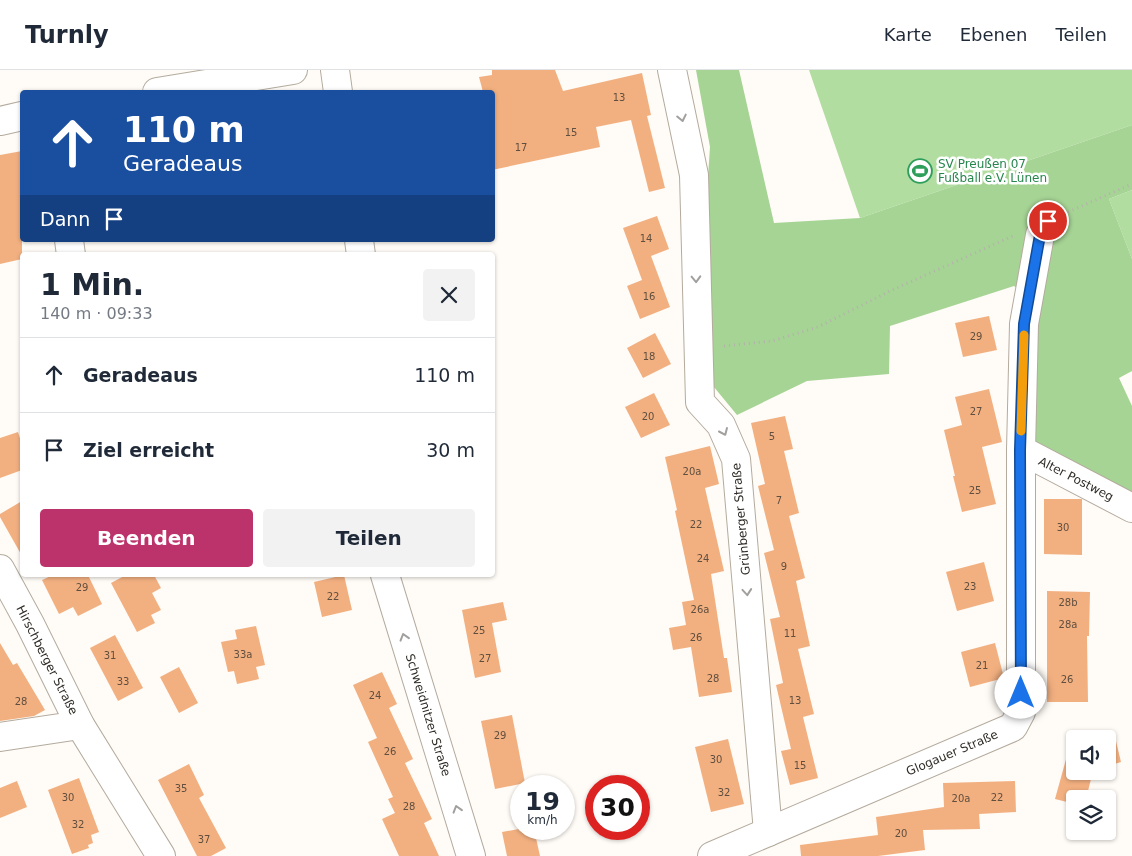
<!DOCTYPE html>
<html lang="de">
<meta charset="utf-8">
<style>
:root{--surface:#fff;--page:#f2f2f3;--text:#1f2937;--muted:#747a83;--line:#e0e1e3;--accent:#bc326b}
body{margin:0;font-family:"DejaVu Sans",sans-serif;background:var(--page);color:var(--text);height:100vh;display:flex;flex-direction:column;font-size:19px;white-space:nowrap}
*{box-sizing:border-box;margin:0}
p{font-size:16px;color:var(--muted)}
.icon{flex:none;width:28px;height:28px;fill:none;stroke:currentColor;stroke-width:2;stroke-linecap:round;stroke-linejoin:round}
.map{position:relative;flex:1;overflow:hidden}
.drawer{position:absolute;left:20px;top:182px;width:475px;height:325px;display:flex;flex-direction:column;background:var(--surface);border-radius:5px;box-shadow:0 1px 4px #0004}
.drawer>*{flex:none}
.hud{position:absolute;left:20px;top:20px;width:475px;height:152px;border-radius:5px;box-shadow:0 1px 4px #0004;background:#1a4fa0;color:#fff;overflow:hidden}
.controls{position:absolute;left:1066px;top:660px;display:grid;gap:10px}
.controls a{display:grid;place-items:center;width:50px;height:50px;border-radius:5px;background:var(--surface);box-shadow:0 1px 4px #0004;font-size:25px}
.speed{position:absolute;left:510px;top:705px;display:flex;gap:10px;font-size:25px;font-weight:700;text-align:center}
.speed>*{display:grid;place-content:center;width:65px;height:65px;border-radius:50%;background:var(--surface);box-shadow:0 1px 4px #0004;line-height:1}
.speed small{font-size:12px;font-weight:400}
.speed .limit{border:8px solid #d22;background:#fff;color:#111}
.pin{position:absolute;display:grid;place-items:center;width:42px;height:42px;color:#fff;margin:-21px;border:2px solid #fff;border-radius:50%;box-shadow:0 1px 5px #0007}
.me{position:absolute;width:55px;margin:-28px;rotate:0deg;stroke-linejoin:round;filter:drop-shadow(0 0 4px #0008)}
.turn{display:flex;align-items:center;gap:18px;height:105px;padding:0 20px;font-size:22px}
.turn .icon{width:65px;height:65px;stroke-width:2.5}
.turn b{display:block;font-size:35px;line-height:42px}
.then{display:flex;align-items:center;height:48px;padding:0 20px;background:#0003;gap:10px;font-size:19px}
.round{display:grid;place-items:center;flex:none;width:52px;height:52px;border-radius:5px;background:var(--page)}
.headline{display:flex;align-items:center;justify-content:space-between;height:85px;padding:0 20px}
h1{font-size:30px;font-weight:600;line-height:38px}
.button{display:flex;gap:10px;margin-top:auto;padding:10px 20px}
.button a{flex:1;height:58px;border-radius:5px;background:var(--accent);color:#fff;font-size:20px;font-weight:600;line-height:58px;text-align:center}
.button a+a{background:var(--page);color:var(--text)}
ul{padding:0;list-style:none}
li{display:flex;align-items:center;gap:15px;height:75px;padding:0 20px;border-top:1px solid var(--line)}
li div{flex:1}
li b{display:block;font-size:19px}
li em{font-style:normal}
header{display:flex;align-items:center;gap:30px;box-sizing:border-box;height:70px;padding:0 25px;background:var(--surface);border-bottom:1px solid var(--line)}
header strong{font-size:24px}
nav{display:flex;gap:28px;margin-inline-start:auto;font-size:18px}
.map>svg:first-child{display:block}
.green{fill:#b1dda0}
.forest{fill:#a6d495}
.building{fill:#f2b081}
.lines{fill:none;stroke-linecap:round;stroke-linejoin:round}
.minor-casing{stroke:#b4ab9e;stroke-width:30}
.path{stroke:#b5b1ac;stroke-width:3;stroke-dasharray:1 4;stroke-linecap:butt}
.minor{stroke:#fff;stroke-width:28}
.oneway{stroke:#a2a09e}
.route-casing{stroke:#114b97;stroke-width:12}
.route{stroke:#1a73e8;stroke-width:9}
.slow{stroke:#f59e0b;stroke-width:9}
.labels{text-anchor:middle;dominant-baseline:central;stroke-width:5;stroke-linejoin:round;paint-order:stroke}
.number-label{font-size:10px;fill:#604e3e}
.leisure-label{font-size:12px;fill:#27864d;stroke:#fff;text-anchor:start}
.street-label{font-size:12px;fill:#302d28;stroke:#fff}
</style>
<header>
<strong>Turnly</strong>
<nav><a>Karte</a><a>Ebenen</a><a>Teilen</a></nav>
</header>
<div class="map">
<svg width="1132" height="786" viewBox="0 0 1132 786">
<rect width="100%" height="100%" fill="#fffbf6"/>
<g class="green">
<polygon points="809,0 1132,0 1132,55 860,148"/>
<polygon points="1132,120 1132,189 1109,129"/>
</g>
<polygon class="forest" points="696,0 739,0 774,153 860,148 1132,55 1132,120 1109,129 1132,189 1132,301 1119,308 1132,336 1132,429 1062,393 1032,369 1035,232 1014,216 890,256 889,304 807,311 737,345 709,311 708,107 710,77"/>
<g class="building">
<polygon points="492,0 555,0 563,21 642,3 651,45 647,46 665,118 649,122 631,50 596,57 600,77 492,100 492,22 483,22 479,7 492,5"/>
<polygon points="22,81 22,189 0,194 0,85"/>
<polygon points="657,146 669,179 651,186 670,237 640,249 627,216 642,210 623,158"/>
<polygon points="989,246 997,280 963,287 955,253"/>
<polygon points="655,263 671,294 643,308 627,278"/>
<polygon points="989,319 1002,372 982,377 996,434 962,442 953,406 955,406 944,360 962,355 955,327"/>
<polygon points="654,323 670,355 641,368 625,337"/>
<polygon points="785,346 793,379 784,381 799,443 789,446 805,508 796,511 810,576 798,579 814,644 803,647 818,708 790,715 781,681 791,679 776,615 783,613 770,549 780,547 764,483 774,480 758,416 765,414 751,353"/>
<polygon points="18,362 22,375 22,400 0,408 0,368"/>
<polygon points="710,376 719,414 705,418 724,501 711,504 724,588 727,588 732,622 699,627 691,577 673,580 669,558 686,555 682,532 694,530 675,441 677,440 665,387"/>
<polygon points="1044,429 1082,429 1082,485 1044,484"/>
<polygon points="22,431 22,486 0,447 0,444"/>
<polygon points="984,492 994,531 957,541 946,502"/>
<polygon points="53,505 88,505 102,534 78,546 73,537 59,544 42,510"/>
<polygon points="126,505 154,505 161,518 152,523 161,540 151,545 155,553 137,562 111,513"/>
<polygon points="344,505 352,540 322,547 314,512"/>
<polygon points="1047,521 1090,522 1089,566 1087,566 1088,632 1047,632"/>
<polygon points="503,532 507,550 492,553 501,602 475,608 462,540"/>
<polygon points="256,556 265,595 256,597 259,609 237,614 234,601 228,602 221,572 237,569 235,560"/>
<polygon points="115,565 143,618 118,631 90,578"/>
<polygon points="0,573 13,595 17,593 45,640 34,646 0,651"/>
<polygon points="995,573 1004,608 970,617 961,582"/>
<polygon points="179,597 198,633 179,643 160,607"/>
<polygon points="382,602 397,634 389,638 413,689 405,693 432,749 424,753 439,786 399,786 382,749 395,743 388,729 393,727 368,672 377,668 353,615"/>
<polygon points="512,645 525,713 495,719 481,651"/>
<polygon points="1114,663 1121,692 1108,696 1108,669 1093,669"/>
<polygon points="728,669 744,734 711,742 695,677"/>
<polygon points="1075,674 1075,701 1093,701 1086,729 1075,729 1075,734 1055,729 1070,675"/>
<polygon points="189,694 204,725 199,728 226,778 211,786 197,786 158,710"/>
<polygon points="79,708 99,762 91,765 93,773 88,775 89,778 72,784 48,720"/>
<polygon points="17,711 27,737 0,748 0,718"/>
<polygon points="1015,711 1016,742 979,744 980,759 923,760 925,780 878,786 801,786 800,775 878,765 876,747 944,737 943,713"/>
<polygon points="519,759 534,759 540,786 507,786 502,762"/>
</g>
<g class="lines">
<g class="minor-casing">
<g id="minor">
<polyline points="335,0 338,22"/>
<polyline points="672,0 694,105 700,332 721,355 736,389 768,762"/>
<polyline points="157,22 293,0"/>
<polyline points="0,51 22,46"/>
<polyline points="69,170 71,185"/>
<polyline points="359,170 361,185"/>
<polyline points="1021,380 1132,438"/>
<polyline points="0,499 30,554 80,655 161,786"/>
<polyline points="385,505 471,786"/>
<polyline points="0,667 80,655"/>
<polyline points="712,786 1013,657 1021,642 1021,380 1024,254 1040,165 1048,151"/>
</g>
</g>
<g class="path">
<polyline points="1068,142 1132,114"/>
<polyline points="724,276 772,271 818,257 890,221 1015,165"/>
</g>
<use href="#minor" class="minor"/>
</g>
<defs><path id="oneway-chevron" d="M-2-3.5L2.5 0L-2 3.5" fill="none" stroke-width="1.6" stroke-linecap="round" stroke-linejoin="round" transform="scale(1.25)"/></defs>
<g class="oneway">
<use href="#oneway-chevron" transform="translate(682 48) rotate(78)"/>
<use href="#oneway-chevron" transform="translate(696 209) rotate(88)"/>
<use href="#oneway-chevron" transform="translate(724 362) rotate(66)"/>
<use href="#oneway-chevron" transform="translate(747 522) rotate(85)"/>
<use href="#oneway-chevron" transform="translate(404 567) rotate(-107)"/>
<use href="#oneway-chevron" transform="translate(457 739) rotate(-107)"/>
</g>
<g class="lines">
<g class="route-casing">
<polyline id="route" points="1021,623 1020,380 1024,254 1040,165 1048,151"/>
</g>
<use href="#route" class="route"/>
<polyline class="slow" points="1021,361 1024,265"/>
</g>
<defs>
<g id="stadium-ring" transform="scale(1.25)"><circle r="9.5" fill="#fff" stroke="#2e9e5b" stroke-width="1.5"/><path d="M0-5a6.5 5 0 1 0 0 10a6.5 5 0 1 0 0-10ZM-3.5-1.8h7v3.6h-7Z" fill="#2e9e5b"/></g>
</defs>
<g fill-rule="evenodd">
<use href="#stadium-ring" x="920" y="101"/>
</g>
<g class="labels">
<g class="number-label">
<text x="619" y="27">13</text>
<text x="571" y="62">15</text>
<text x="521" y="77">17</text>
<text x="646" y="168">14</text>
<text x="649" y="226">16</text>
<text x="976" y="266">29</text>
<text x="649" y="286">18</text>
<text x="976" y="341">27</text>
<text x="648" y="346">20</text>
<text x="772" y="366">5</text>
<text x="692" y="401">20a</text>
<text x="975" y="420">25</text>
<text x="779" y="430">7</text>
<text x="696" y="454">22</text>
<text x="1063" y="457">30</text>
<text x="703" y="488">24</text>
<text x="784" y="496">9</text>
<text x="970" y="516">23</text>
<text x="82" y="517">29</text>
<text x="333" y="526">22</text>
<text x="1068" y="532">28b</text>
<text x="700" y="539">26a</text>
<text x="1068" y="554">28a</text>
<text x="479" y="560">25</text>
<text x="790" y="563">11</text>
<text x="696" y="567">26</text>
<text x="243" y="584">33a</text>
<text x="110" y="585">31</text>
<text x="485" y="588">27</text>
<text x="982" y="595">21</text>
<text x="713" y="608">28</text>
<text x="1067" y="609">26</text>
<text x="123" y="611">33</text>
<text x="375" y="625">24</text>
<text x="795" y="630">13</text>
<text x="21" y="631">28</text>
<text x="500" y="665">29</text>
<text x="390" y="681">26</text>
<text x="716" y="689">30</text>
<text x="800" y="695">15</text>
<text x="181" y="718">35</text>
<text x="724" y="722">32</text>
<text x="68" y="727">30</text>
<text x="997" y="727">22</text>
<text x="961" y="728">20a</text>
<text x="409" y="736">28</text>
<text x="78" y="754">32</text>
<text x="901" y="763">20</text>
<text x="204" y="769">37</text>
</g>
<g class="leisure-label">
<text x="938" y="94">SV Preußen 07<tspan x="938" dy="14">Fußball e.V. Lünen</tspan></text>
</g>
<g class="street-label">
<text transform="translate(1076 409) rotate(27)">Alter Postweg</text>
<text transform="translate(741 449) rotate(-95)">Grünberger Straße</text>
<text transform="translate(47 590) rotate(63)">Hirschberger Straße</text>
<text transform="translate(428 645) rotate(73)">Schweidnitzer Straße</text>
<text transform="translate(952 683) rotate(-23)">Glogauer Straße</text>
</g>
</g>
</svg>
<div class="controls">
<a><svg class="icon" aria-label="sound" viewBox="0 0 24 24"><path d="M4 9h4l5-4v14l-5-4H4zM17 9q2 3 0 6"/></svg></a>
<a><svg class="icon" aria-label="layers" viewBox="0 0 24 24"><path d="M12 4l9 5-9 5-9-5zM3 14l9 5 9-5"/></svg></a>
</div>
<div class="speed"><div>19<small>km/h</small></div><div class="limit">30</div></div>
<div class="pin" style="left:1048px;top:151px;background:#d93025"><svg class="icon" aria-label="arrive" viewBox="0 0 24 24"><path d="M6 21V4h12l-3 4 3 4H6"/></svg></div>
<svg class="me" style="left:1021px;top:623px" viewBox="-20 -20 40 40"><circle r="19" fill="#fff"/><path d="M0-13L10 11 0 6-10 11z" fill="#1a73e8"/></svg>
<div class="hud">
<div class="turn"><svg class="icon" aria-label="ahead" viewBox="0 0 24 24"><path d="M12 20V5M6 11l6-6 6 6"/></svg><div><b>110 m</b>Geradeaus</div></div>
<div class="then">Dann<svg class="icon" aria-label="arrive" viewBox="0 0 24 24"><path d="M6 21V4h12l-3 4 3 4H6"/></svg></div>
</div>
<section class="drawer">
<div class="headline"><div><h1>1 Min.</h1><p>140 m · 09:33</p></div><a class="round"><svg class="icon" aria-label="close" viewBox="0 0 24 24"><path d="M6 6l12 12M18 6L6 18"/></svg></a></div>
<ul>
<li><svg class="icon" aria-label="ahead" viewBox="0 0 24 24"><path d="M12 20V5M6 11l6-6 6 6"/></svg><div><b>Geradeaus</b></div><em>110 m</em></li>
<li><svg class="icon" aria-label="arrive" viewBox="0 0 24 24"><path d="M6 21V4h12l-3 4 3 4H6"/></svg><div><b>Ziel erreicht</b></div><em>30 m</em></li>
</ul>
<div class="button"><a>Beenden</a><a>Teilen</a></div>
</section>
</div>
